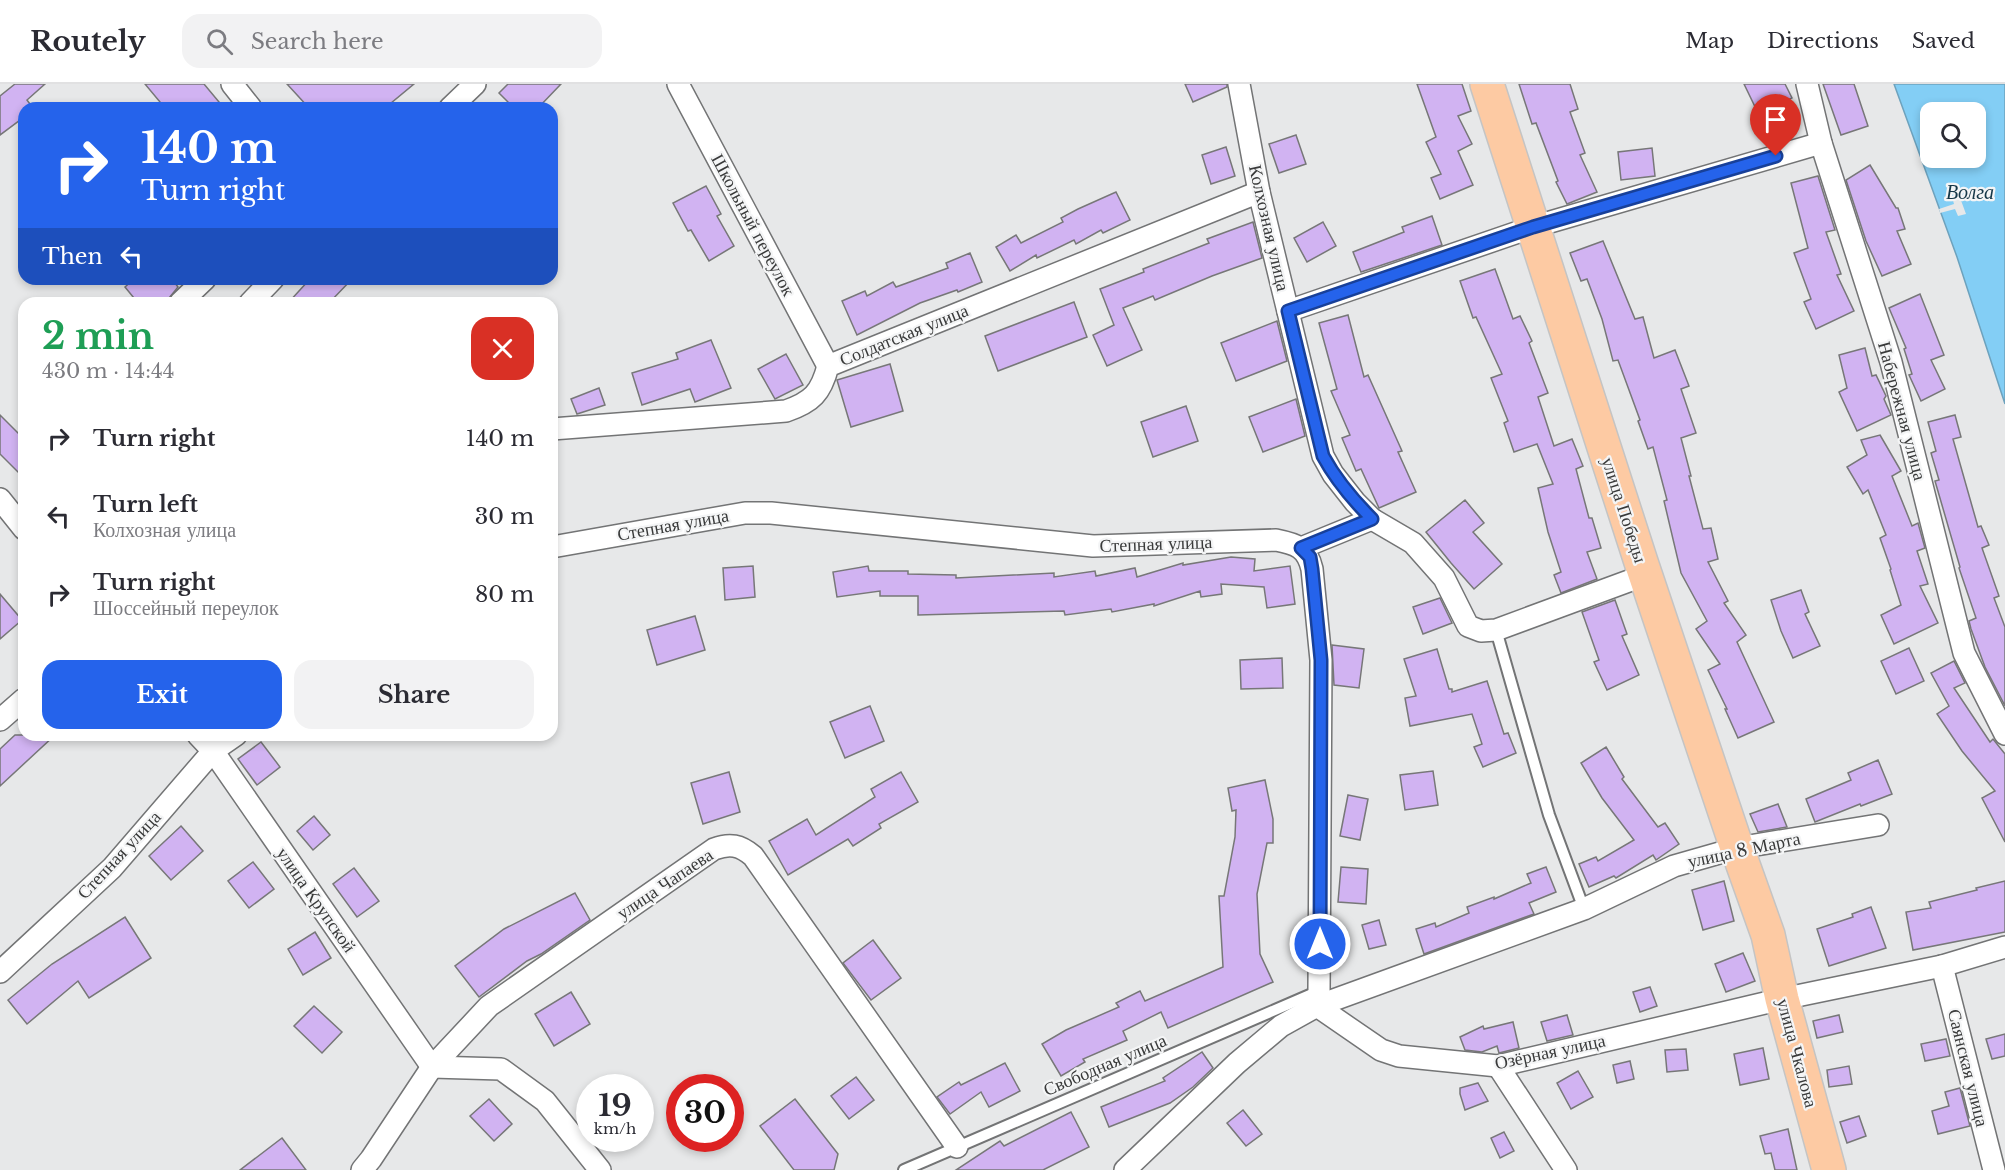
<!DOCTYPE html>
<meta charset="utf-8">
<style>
:root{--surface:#fff;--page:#f2f2f3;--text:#2b2b33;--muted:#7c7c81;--line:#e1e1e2;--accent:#2563eb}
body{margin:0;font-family:"Libre Baskerville",serif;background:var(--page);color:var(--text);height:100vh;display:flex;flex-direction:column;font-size:22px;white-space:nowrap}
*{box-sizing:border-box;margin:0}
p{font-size:20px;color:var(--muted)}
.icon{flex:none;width:33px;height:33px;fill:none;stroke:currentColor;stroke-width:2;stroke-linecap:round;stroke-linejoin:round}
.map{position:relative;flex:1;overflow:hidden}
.sheet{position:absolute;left:18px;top:213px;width:540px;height:444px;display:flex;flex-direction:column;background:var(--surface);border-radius:18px;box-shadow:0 3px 9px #0003}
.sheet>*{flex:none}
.top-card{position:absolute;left:18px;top:18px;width:540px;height:183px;border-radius:18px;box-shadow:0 3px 9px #0003;background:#2563eb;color:#fff;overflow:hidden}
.controls{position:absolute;left:1920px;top:18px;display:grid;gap:12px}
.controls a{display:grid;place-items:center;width:66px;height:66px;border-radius:12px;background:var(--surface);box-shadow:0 3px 9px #0003;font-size:30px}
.speed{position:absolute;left:576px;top:990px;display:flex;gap:12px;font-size:30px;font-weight:700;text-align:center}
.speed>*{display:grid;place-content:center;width:78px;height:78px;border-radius:50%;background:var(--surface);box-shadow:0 3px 9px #0003;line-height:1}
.speed small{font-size:15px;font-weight:400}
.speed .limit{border:9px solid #d22;background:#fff;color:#111}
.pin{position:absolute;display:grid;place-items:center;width:51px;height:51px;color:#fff;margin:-62px -26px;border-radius:50% 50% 50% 0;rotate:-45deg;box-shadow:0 0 6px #0007}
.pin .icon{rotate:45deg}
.me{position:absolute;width:66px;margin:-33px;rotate:0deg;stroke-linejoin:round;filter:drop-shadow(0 0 4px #0008)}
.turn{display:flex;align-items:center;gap:21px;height:126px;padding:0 24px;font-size:27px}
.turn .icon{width:78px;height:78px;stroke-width:2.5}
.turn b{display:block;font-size:42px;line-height:51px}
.then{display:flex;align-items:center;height:57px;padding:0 24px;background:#0003;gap:12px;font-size:22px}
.round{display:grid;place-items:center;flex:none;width:63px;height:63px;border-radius:18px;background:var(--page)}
.summary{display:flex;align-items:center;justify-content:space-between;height:102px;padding:0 24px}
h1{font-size:36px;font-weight:700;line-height:45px;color:#1e9e55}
.button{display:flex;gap:12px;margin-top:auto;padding:12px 24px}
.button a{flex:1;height:69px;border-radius:18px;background:var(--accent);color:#fff;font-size:24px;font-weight:700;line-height:69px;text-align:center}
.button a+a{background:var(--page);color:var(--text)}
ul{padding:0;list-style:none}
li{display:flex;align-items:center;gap:18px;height:78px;padding:0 24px}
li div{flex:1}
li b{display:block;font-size:22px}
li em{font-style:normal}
header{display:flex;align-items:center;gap:36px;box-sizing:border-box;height:84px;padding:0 30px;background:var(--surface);border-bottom:2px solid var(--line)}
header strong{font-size:28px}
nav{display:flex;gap:33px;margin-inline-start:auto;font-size:21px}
.search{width:420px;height:54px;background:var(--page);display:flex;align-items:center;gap:15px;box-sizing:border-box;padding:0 21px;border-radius:18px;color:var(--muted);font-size:22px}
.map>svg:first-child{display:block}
.water{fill:#83cef5;stroke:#6da2bd;stroke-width:1.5;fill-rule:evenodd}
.pier{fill:#e7e8e9}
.building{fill:#d1b3f2;stroke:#777778;stroke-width:1.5}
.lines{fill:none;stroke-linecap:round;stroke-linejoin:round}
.service-casing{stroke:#737475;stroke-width:14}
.minor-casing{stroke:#737475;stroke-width:24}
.primary-casing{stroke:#c4c4c4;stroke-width:36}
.service{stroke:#fff;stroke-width:10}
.minor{stroke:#fff;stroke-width:21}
.primary{stroke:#fdcaa3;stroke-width:33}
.route-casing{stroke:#184099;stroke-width:15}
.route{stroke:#2563eb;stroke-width:10}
.labels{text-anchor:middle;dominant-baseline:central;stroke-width:4.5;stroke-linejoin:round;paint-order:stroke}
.street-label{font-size:18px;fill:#393a3a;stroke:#f4f5f6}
.water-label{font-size:20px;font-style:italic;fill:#153748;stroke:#f4f5f6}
</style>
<header>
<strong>Routely</strong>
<div class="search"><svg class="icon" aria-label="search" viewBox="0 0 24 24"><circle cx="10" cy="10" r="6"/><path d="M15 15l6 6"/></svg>Search here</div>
<nav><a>Map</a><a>Directions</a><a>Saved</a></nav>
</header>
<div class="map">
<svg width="2005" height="1086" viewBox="0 0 2005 1086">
<rect width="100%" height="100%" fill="#e7e8e9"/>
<path class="water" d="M1894 0H2005V320L1957 173ZM1930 28H1976V74H1930Z"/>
<polygon class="pier" points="1959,111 1966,130 1958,132 1955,125 1940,129 1939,125 1954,120 1952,113"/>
<g class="building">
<polygon points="15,0 45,0 27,16 33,24 24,24 24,33 0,51 0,12"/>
<polygon points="145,0 204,0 224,24 165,24"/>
<polygon points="287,0 414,0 385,24 309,24"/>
<polygon points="508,0 561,0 538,24 514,24 499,9"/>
<polygon points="1185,0 1227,0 1227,3 1193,18"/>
<polygon points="1417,0 1462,0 1471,27 1458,32 1472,60 1458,67 1473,101 1440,115 1431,94 1441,90 1426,58 1436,53"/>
<polygon points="1519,0 1570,0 1578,25 1570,28 1585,69 1580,71 1597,108 1567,120 1556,98 1558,97 1536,39 1532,40"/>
<polygon points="1744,0 1785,0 1792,14 1759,31"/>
<polygon points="1823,0 1854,0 1868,42 1841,51"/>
<polygon points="1296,51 1306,80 1279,89 1269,60"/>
<polygon points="1226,63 1235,92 1211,100 1202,71"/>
<polygon points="1652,64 1655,92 1621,96 1618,68"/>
<polygon points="1870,81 1896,124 1898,124 1905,145 1897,147 1911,180 1882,192 1866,157 1846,96"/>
<polygon points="1818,92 1835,146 1826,148 1841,190 1837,191 1854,227 1816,245 1804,218 1811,215 1794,169 1808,164 1791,99"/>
<polygon points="706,102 721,130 717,132 734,162 709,177 691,146 688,147 673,119"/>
<polygon points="1116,108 1130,136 1103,149 1101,146 1076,160 1074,156 1037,174 1036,171 1010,187 996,163 1016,151 1021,159 1063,138 1061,134 1078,125"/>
<polygon points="1432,132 1442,161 1361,188 1353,168 1404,148 1402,143"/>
<polygon points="1253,138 1262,174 1212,192 1155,216 1153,212 1123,224 1142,266 1107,282 1093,251 1114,241 1100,205 1144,188 1143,185 1209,159 1207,155"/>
<polygon points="1323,138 1336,162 1307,178 1294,154"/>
<polygon points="1603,157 1635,235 1643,233 1654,274 1675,266 1689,302 1681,305 1696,349 1681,354 1691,392 1689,392 1703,445 1711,444 1718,475 1708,478 1728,517 1724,519 1746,551 1737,558 1774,638 1738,654 1725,625 1727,625 1708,586 1720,580 1696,545 1707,537 1681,489 1664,417 1667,416 1653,363 1648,365 1638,337 1640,336 1618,276 1613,277 1602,235 1587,195 1581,197 1570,169"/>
<polygon points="970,169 982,198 958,208 957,206 920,219 857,251 842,217 865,207 867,212 893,198 896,203 948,184 946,179"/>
<polygon points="1495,185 1513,235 1520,232 1532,257 1529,259 1548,309 1538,313 1554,362 1572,355 1583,382 1576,385 1589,434 1592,434 1601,464 1587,468 1597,495 1561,509 1554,491 1561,488 1548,448 1538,404 1553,400 1537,360 1514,368 1504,339 1508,337 1491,294 1502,290 1476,233 1473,234 1460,197"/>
<polygon points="134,195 172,195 178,203 165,219 138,219 125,203"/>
<polygon points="310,195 352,195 329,219 288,219"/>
<polygon points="1920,210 1944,271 1931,276 1945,305 1921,317 1909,291 1912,290 1904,265 1906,264 1889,224"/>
<polygon points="1074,218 1087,253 998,287 985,252"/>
<polygon points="1348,231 1364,293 1368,291 1402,367 1398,368 1416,408 1379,424 1361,385 1356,387 1342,354 1350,351 1331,307 1337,305 1319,239"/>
<polygon points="1277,237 1287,277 1236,297 1221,259"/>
<polygon points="711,256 731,304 695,318 690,305 642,321 632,289 678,275 676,269"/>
<polygon points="1865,264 1872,292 1876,291 1886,312 1884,315 1891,331 1857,347 1839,308 1847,304 1839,271"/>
<polygon points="786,270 803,301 775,315 758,285"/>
<polygon points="890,280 903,327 851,343 837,296"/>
<polygon points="599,304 605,321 577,330 571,315"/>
<polygon points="1296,315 1305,352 1263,368 1249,333"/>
<polygon points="1186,322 1198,357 1153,373 1141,338"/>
<polygon points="0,331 24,355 24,394 0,370"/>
<polygon points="1955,331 1961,353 1953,355 1978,443 1981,442 1989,461 1982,464 1999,512 1994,514 2005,543 2005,622 1985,583 1971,545 1969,537 1976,534 1959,484 1960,483 1935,397 1939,396 1931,369 1936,367 1928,338"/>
<polygon points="1880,351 1901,387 1892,392 1912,442 1918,439 1925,464 1917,467 1928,500 1920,502 1938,539 1894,560 1881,531 1901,521 1890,486 1891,485 1880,454 1886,451 1868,406 1863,410 1847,383 1867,371 1861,356"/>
<polygon points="1465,416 1484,439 1473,448 1502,480 1474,505 1451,479 1426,448"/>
<polygon points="1231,473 1255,475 1254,487 1290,482 1295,520 1267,524 1264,503 1221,500 1222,510 1201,513 1200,507 1154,522 1154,520 1112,528 1111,525 1065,531 1064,527 918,531 918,512 880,512 880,507 837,513 833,488 868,482 869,487 908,487 908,490 956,491 956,494 1054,489 1054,493 1095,487 1096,492 1135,484 1137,493 1183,479 1183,481"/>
<polygon points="753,482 755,513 725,516 723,484"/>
<polygon points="1801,506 1809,528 1805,530 1820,562 1793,574 1781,547 1771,516"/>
<polygon points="0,510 22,536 0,555"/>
<polygon points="1440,514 1452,539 1423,550 1413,523"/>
<polygon points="1615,516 1627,550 1622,552 1639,591 1607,606 1594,578 1599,576 1582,528"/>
<polygon points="695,532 705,566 657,581 647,546"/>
<polygon points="1332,561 1364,565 1359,604 1334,601"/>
<polygon points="1909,564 1924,597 1896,610 1881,577"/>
<polygon points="1437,565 1449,605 1452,605 1452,608 1487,597 1504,650 1508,649 1516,669 1483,683 1474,663 1482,660 1472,630 1410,642 1405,614 1416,612 1404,575"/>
<polygon points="1282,574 1283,604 1241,605 1240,576"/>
<polygon points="1954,577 1965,599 1954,604 1990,658 1993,655 2005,670 2005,758 1982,714 1995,707 1962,667 1937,630 1949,622 1931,589"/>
<polygon points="870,622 884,657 845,674 830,638"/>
<polygon points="15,651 55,651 0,702 0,665"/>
<polygon points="261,658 280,683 257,701 238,675"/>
<polygon points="1606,663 1624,693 1622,695 1658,743 1665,739 1679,760 1656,776 1653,771 1616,794 1614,792 1589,803 1579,780 1596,773 1598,777 1634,756 1602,714 1581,679"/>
<polygon points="1878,676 1892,710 1861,722 1860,720 1815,738 1806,715 1851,696 1848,689"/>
<polygon points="1433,687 1438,721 1405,726 1400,691"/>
<polygon points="729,688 740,728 703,740 691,699"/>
<polygon points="901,688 918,718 879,740 881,744 853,762 848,755 788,791 769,757 807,735 816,751 875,713 871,705"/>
<polygon points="1265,696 1273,735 1273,759 1267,759 1257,810 1260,870 1273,898 1168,944 1161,928 1123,947 1127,956 1083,975 1085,978 1061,992 1042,960 1066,946 1119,923 1116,919 1140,907 1145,917 1223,883 1219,812 1224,812 1235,753 1236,726 1232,727 1228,704"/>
<polygon points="1348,711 1368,715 1360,756 1340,752"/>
<polygon points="1778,720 1787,743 1758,748 1750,730"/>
<polygon points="314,732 330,751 313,766 297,747"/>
<polygon points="181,742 203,767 171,796 149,772"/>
<polygon points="253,778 274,805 249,824 228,797"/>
<polygon points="1341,783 1368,785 1366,820 1338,818"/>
<polygon points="1546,783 1556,808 1529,819 1534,830 1424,870 1416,845 1435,839 1436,843 1469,829 1467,823 1494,813 1494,815 1531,799 1527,790"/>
<polygon points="354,784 379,817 357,833 333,800"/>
<polygon points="1724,797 1734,837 1703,846 1692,806"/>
<polygon points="2005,797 2005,848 1913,866 1906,828 1931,824 1929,818 1977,806 1976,804"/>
<polygon points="575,809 590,836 541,870 527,877 479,913 455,882 504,845"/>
<polygon points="1871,823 1886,864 1829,882 1817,845 1853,833 1852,830"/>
<polygon points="125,833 151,874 89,914 78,897 27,940 8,916 52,880"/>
<polygon points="1379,836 1386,861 1369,865 1362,841"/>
<polygon points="315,848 331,874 303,891 288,865"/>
<polygon points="873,856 901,894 871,916 843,879"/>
<polygon points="1743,869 1755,897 1726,908 1715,880"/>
<polygon points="1650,903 1657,922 1640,928 1633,908"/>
<polygon points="571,908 590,940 554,962 535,930"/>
<polygon points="314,922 342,948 322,969 294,942"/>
<polygon points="1567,931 1573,951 1547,957 1541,938"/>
<polygon points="1839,931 1843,948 1817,954 1813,937"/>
<polygon points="1513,938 1519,964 1499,969 1497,962 1482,968 1465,966 1460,953 1483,942 1484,945"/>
<polygon points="2005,950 2005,972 1992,975 1986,955"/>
<polygon points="1946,955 1950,972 1925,977 1921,960"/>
<polygon points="1763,964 1769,995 1740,1001 1734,970"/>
<polygon points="1686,965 1688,986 1667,988 1665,966"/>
<polygon points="1202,968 1213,984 1193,1003 1170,1019 1109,1043 1101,1023 1165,997 1163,994"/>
<polygon points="1630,977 1634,995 1617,999 1613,981"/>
<polygon points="1005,979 1020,1007 989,1023 981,1008 950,1030 937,1013 959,998 961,1001"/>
<polygon points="1849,982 1852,1000 1829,1003 1827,986"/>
<polygon points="1578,987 1593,1013 1571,1025 1557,999"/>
<polygon points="856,993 874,1016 849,1035 831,1012"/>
<polygon points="1478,999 1488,1017 1465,1026 1460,1010 1460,1004"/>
<polygon points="1960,1004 1970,1042 1938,1050 1932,1027 1949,1022 1945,1008"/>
<polygon points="489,1015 512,1040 494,1057 470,1032"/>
<polygon points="795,1015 838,1070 834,1086 794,1086 760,1042"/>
<polygon points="1243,1026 1262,1050 1246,1062 1227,1039"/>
<polygon points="1071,1028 1089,1063 1043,1086 956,1086 1000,1057 1004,1062"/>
<polygon points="1859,1032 1866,1052 1847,1059 1840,1038"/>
<polygon points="1788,1045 1797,1086 1775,1086 1771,1069 1765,1070 1760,1052"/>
<polygon points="1504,1048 1514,1067 1500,1074 1491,1054"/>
<polygon points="282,1054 306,1086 240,1086"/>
</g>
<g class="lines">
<g class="service-casing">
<g id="service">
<polyline points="1496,546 1549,731 1584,825"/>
<polyline points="904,1086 1319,907"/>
</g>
</g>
<g class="minor-casing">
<g id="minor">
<polyline points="232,0 251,24"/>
<polyline points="678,0 828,282"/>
<polyline points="1239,0 1259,108 1323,372 1333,390 1355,418 1372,435 1413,459 1444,494 1468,542 1481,547 1496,546 1645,491"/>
<polyline points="1807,0 1821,59 1891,278 1964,569 2005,650"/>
<polyline points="450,24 475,0"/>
<polyline points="180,219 205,195"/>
<polyline points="250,219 273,195"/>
<polyline points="1288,227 1533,143 1821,59"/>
<path d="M552 345 786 327C812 318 821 309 828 282L1259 108"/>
<polyline points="0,415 24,445"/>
<path d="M552 463 745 429H771L1093 462 1276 456C1296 460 1307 463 1312 485L1321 576 1319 907 1317 922"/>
<polyline points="1301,464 1372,435"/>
<polyline points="0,636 24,615"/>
<polyline points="198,651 213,667 432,983 501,985 545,1017 600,1086"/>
<polyline points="1942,882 1994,1086"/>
<polyline points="0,888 112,784 213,667 236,651"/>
<polyline points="1317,922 1584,825 1674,782 1737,764 1878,741"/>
<polyline points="1498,982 1566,1086"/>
<path d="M362 1086 371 1075 432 983 489 922 714 765C730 759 740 761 753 772L957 1063"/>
<polyline points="1125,1086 1237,979 1281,942 1317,922 1381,966 1399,972 1498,982 1782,915 1942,882 2005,863"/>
</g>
</g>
<g class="primary-casing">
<polyline id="primary" points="1487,0 1641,478 1737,764 1768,851 1782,915 1829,1086"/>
</g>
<use href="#service" class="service"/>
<use href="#minor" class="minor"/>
<use href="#primary" class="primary"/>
</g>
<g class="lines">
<g class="route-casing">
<path id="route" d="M1320 860 1321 576 1312 485 1310 473 1301 464 1372 435C1353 416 1336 396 1323 372L1288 227 1533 143 1776 72"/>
</g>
<use href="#route" class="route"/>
</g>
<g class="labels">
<g class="street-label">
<text transform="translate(753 141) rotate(62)">Школьный переулок</text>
<text transform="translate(1269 144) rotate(77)">Колхозная улица</text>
<text transform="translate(904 251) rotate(-22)">Солдатская улица</text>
<text transform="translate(1902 327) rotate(75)">Набережная улица</text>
<text transform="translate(1624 426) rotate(72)">улица Победы</text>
<text transform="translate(673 441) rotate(-10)">Степная улица</text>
<text transform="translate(1156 460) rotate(-2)">Степная улица</text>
<text transform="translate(1744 766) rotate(-12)">улица 8 Марта</text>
<text transform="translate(119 771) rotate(-47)">Степная улица</text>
<text transform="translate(665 800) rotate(-34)">улица Чапаева</text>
<text transform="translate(316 816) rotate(55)">улица Крупской</text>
<text transform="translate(1550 968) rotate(-12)">Озёрная улица</text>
<text transform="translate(1797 969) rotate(75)">улица Чкалова</text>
<text transform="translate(1105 981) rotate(-23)">Свободная улица</text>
<text transform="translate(1968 984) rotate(76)">Саянская улица</text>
</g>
<g class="water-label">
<text x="1970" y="108">Волга</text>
</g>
</g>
</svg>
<div class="controls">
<a><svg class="icon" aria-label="search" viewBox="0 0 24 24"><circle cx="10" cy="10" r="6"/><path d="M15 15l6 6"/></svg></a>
</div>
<div class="speed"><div>19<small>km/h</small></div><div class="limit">30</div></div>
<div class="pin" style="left:1776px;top:72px;background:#d93025"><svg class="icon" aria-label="arrive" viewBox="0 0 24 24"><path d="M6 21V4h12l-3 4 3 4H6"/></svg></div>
<svg class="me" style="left:1320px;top:860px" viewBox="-20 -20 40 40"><circle r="17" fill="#2563eb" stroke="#fff" stroke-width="3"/><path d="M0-11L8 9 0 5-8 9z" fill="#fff"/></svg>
<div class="top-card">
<div class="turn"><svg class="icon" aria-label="right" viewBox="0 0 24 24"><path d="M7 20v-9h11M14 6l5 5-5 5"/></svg><div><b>140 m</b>Turn right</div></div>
<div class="then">Then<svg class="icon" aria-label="left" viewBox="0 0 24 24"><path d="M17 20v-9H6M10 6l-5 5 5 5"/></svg></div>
</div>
<section class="sheet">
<div class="summary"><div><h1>2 min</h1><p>430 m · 14:44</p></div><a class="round" style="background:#d93025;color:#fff"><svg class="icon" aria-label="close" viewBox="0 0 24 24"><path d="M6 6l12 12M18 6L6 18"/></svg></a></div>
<ul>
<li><svg class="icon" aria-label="right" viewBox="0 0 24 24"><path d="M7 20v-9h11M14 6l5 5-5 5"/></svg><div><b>Turn right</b></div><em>140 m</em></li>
<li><svg class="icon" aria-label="left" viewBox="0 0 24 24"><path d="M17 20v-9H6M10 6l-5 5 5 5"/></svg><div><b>Turn left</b><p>Колхозная улица</p></div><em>30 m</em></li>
<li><svg class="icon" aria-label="right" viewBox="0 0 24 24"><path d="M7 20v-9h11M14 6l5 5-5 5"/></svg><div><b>Turn right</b><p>Шоссейный переулок</p></div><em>80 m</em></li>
</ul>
<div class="button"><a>Exit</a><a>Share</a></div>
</section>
</div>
